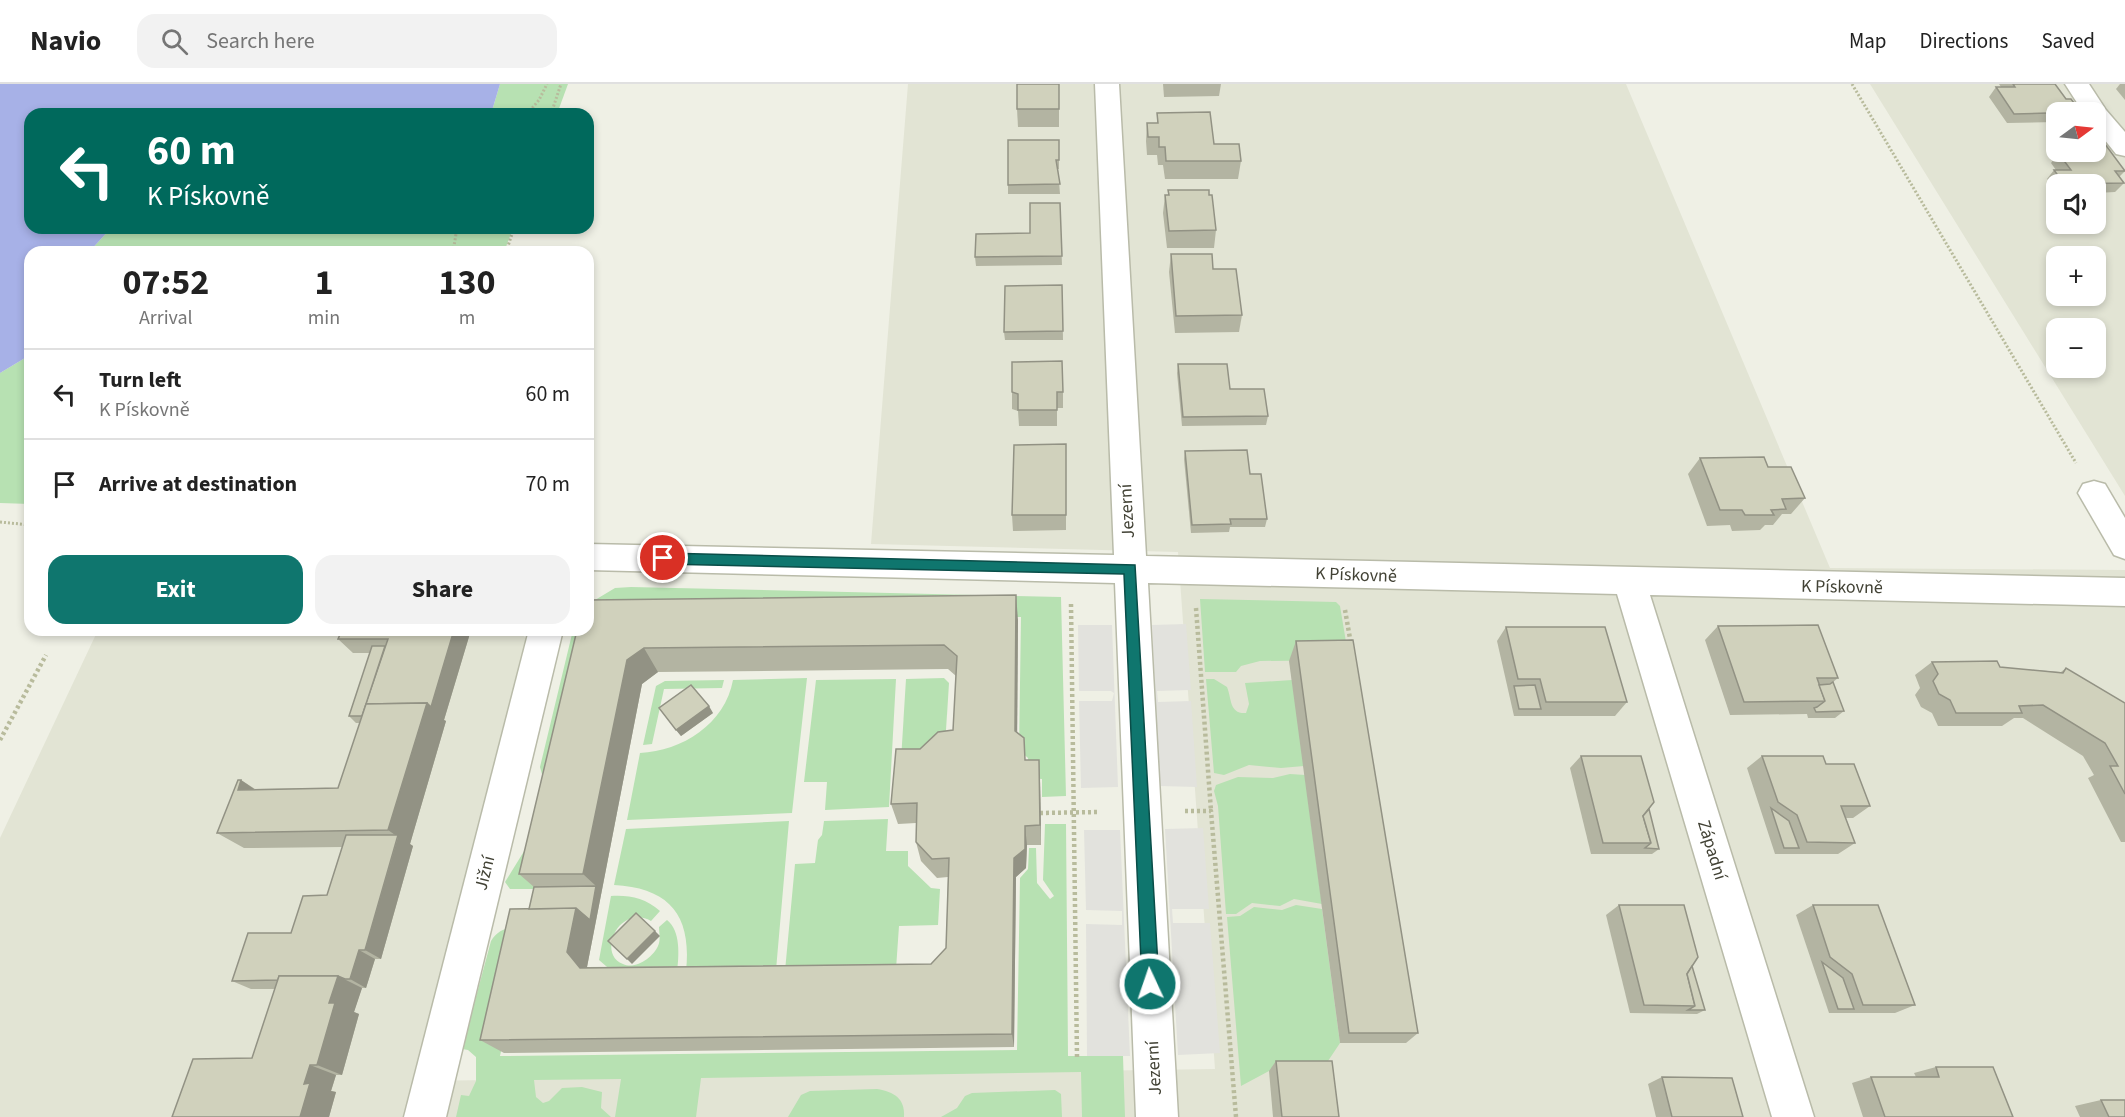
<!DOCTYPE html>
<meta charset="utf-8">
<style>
:root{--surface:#fff;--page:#f2f2f2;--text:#222;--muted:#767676;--line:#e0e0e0;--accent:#0f766e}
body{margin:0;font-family:"Source Sans 3",sans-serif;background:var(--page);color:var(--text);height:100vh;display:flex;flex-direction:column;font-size:22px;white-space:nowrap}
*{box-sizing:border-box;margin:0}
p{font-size:20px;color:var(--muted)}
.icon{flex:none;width:33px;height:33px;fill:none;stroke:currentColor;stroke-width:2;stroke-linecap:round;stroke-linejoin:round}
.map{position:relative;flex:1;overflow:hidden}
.sheet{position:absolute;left:24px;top:162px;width:570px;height:390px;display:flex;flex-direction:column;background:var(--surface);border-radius:18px;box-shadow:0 3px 9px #0003}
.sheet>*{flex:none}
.banner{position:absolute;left:24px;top:24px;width:570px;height:126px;border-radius:18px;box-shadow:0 3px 9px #0003;background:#00695c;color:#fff;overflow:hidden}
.needle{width:39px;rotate:75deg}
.tools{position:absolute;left:2046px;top:18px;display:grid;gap:12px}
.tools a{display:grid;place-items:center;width:60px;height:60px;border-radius:12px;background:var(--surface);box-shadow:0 3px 9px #0003;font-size:30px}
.pin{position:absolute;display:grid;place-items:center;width:51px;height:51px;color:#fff;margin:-26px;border:3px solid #fff;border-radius:50%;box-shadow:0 2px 6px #0007}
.me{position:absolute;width:66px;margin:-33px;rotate:357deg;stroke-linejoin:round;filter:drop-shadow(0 0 4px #0008)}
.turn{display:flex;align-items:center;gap:21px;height:126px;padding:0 24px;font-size:27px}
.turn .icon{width:78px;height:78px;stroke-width:2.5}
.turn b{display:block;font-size:42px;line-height:51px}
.eta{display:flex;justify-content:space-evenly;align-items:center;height:102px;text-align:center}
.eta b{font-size:36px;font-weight:700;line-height:42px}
.action{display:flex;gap:12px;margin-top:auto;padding:12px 24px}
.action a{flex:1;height:69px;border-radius:18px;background:var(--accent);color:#fff;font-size:24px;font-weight:700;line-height:69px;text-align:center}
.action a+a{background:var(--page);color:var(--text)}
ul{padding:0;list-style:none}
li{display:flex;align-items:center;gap:18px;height:90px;padding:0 24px;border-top:2px solid var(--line)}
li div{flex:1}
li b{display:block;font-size:22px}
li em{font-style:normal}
header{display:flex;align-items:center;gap:36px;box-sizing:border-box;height:84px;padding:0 30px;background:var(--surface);border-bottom:2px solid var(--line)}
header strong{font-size:28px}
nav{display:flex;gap:33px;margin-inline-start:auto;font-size:21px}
.search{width:420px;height:54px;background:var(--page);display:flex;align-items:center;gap:15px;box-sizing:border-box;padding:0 21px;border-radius:18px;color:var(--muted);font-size:22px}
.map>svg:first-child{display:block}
.residential{fill:#e2e4d4;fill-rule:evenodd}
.green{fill:#b7e1b2}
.parking{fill:#e2e2dd}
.water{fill:#a7b1e7}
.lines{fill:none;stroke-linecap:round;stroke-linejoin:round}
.street-casing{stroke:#b9bba9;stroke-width:3}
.path-far1{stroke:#b8bb9c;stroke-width:3;stroke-dasharray:2 2;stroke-linecap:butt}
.path{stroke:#b8bb9c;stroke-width:4.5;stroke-dasharray:3 3;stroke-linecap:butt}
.street{fill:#fff;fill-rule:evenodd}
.wall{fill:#b3b4a2;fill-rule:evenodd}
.shaded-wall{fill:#929284}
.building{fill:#d0d1bc;stroke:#929284;stroke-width:1.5}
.route{fill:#0f766e;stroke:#0a4d48;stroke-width:1.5}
.labels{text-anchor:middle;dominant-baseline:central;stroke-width:5;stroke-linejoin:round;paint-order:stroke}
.street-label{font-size:18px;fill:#424235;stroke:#fff}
</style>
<header>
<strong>Navio</strong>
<div class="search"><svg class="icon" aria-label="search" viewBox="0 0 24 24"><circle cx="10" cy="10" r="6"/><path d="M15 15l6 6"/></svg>Search here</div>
<nav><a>Map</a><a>Directions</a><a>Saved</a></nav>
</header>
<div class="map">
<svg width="2125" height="1033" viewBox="0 0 2125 1033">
<rect width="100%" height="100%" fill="#eff0e5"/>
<g class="residential">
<polygon points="908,0 1626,0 1830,484 2125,486 2125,1033 0,1033 0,754 98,546 517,546 530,558 419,997 1215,985 1178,468 871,460"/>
<path d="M1870 0H2125V412ZM2056 28H2096V68H2056ZM2056 100H2096V140H2056ZM2056 172H2096V212H2056ZM2056 244H2096V284H2056Z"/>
</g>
<g class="green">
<polygon points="500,0 568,0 557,30 491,30"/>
<polygon points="111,144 513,144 504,168 89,168"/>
<polygon points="30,271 30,420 0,419 0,289"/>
<polygon points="631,503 1061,513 1066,712 1042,713 1042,695 1029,694 1028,674 1019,666 1021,533 598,537 536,805 510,805 505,798 526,764 543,694 540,683 573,546 588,546 595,516 615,504"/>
<polygon points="1200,515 1336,518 1340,522 1349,576 1260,577 1241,582 1236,588 1205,588"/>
<path d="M807 594 792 729 627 736 640 669C682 667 725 640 733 596Z"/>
<polygon points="944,594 949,599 945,662 901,676 906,595"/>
<polygon points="896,595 889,723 825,726 827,698 804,698 816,596"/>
<path d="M1206 595H1214L1227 603C1232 615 1229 630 1246 629L1249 620 1245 599 1292 596 1304 682 1281 684 1249 681 1224 691 1214 689Z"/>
<polygon points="724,596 722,604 664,605 652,660 643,661 656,602 665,597"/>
<polygon points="1290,690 1305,691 1322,820 1294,815 1280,822 1252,819 1236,830 1226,830 1218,722 1214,707 1216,701 1238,693 1273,694"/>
<polygon points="888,735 886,767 908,767 908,782 931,804 940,805 938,841 899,842 896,885 785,887 795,780 815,779 818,756 822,751 824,737"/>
<path d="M789 737 776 886 686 887C692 832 670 804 614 801L626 745Z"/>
<path d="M1045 740H1066L1068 972H1123L1125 1033H1082L1081 988 701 994 696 1033H615L621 995 534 996 536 1013 543 1019 549 1017 562 1004 582 1003 602 1008 601 1024 611 1033H456L461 1011 469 1012 476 997V973L468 966 462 965 491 857C501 842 511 844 528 843L500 972 1017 966 1020 794 1028 785 1029 764H1036L1037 799 1050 815 1054 812 1043 796Z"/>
<path d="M611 812C630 811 645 814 660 827L651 837C642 832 633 832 624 838 611 846 604 873 623 880 636 886 653 873 658 862 661 856 659 849 659 843L667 836C681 847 679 872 677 888L614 889 599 876Z"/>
<polygon points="1296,821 1322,825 1340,959 1322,986 1269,987 1241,1002 1227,833 1240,832 1254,823 1282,826"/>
<path d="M877 1005C894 1008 905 1014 904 1033H788L801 1011 810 1007Z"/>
<polygon points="1055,1006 1061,1010 1062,1033 941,1033 957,1024 965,1012 972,1009"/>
</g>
<g class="parking">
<polygon points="1186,540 1191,606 1157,607 1158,618 1191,617 1197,703 1160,702 1152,541"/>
<polygon points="1078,541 1112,541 1118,703 1081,704 1079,617 1112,617 1114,609 1111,607 1079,607"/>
<polygon points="1203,744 1209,825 1172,825 1173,839 1210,839 1220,969 1178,971 1165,745"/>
<polygon points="1084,746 1120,746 1130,972 1087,972 1086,840 1122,841 1122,827 1086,826"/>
</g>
<polygon class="water" points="0,0 500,0 491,30 30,30 30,144 111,144 89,168 30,168 30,271 0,289"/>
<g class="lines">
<g class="street-casing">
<g id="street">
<polygon points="1095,0 1119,0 1146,472 2125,494 2125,522 1650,511 1814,1033 1772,1033 1617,510 1148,499 1178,1033 1136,1033 1115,499 588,486 588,460 1114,471"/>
<polygon points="2065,0 2089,0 2106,26 2125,48 2125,72 2116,70 2096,45 2096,28 2083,28"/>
<polygon points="2094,397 2105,400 2125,434 2125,475 2114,471 2078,409 2083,400"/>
<polygon points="529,546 563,546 446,1033 404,1033"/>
</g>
</g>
<g class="path-far1">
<polyline points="1852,0 2076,379"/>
<polyline points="527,30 539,16 547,0"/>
<polyline points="551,30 561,0"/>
<polyline points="453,168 457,144"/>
<polyline points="506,168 514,144"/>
<polyline points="0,438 30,441"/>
</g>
<g class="path">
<polyline points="1071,520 1077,973"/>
<polyline points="1196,524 1211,727"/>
<polyline points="1345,526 1351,560"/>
<polyline points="0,656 46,571"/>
<polyline points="1185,727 1211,727 1236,1033"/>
<polyline points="1040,729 1099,728"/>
</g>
<use href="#street" class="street"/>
</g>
<g class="wall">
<polygon points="1059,0 1059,43 1018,43 1017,25"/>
<polygon points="1163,0 1221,0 1219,12 1164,13"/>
<polygon points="1999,0 2055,0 2056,38 2007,39 1989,13 1996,3 2001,3"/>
<polygon points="2120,0 2125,0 2125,16 2116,5"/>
<polygon points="1157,29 1214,60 1241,77 1238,95 1165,95 1163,81 1158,81 1157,71 1147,71 1146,57 1147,39 1157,39"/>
<polygon points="2054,52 2056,52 2056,68 2096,68 2125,87 2119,93 2124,99 2115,108 2096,109 2096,100 2056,100 2056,109 2047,95 2054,86 2056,86 2051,79 2055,74 2046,62"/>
<polygon points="1059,56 1059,85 1058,85 1060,110 1008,110 1008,101"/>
<polygon points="1168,106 1209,111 1216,146 1214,164 1167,164 1163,129 1165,111 1168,111"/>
<polygon points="1060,119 1062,181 976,182 975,173 1030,149"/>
<polygon points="1171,170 1213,185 1242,231 1239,248 1175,249 1169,188"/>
<polygon points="1062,201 1063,256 1005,256 1004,248"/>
<polygon points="1178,280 1230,305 1268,332 1266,341 1182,342 1177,289"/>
<polygon points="1012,308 1063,308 1063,324 1057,324 1057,342 1019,342 1018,327 1012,325"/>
<polygon points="1066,360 1066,446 1013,447 1012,431"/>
<polygon points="1185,367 1250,390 1267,435 1265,443 1230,443 1229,448 1191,449 1184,375"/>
<polygon points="1700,374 1768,383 1805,414 1791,430 1782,430 1773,441 1765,441 1760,446 1732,447 1730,441 1707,442 1688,390"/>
<path d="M1018 536 1017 649 1025 676 1040 697 1041 761H1027L1026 784 1016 793 1014 963 504 969 480 956 529 825 534 803 519 790 577 546ZM948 585 956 592 953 646 920 665 891 720 898 740 916 739V758L921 777 937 794 948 793 946 864 931 880 587 883 642 600 658 588Z"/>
<polygon points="1718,542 1838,594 1833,598 1844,627 1835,634 1808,634 1807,630 1730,631 1705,556"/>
<polygon points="1506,543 1627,618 1615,632 1514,632 1497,557"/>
<polygon points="342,546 471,546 444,636 446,637 410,760 413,762 381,875 375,875 366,904 362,904 354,928 359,930 342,991 336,991 331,1007 336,1008 329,1033 172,1033 252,974 275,905 251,905 232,897 291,849 327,811 342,763 244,764 217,749 241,696 255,705 338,704 360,639 356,639 349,632 370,569 353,569 338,555"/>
<polygon points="1296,557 1418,949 1406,959 1340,959 1289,577"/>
<polygon points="1932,578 2061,588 2066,584 2125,626 2125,758 2121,758 2088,694 2094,691 2083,672 2023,634 2014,634 2002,642 1938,642 1932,629 1921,623 1915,611 1920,604 1915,591"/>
<polygon points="659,624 713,629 681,652"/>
<polygon points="1581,672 1649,725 1659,765 1652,770 1591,770 1570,684"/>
<polygon points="1762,672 1826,680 1870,722 1853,734 1846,734 1855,759 1838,770 1775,770 1747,684"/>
<polygon points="1619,821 1692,882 1705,926 1697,930 1630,929 1606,831"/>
<polygon points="1813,821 1915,921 1895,929 1829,929 1796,831"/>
<polygon points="1276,977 1339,1033 1273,1033 1269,987"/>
<polygon points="1936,983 2013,1033 1863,1033 1852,999 1871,993 1916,993 1914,989"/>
<polygon points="1662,993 1743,1033 1656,1033 1648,1000"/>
<polygon points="2101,1016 2125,1033 2080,1033 2075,1022"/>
</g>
<g class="shaded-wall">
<polygon points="1016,511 1018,536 1017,669 1015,647"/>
<polygon points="454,546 471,546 444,636 446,637 410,760 413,762 381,875 365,866 398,753 388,746 427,619"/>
<polygon points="644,564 658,588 642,600 587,883 600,899 580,884 567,868 576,824 596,802 583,790 627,576"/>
<polygon points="709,622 713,629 681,652 676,646"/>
<polygon points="1039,676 1040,697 1041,761 1040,741"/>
<polygon points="241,696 266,713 238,706"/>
<polygon points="1025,742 1027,761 1026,784 1016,793 1014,963 1012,950 1014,774"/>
<polygon points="655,847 660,852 632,880 627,875"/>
<polygon points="359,866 375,875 366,904 350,895"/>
<polygon points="338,892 362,904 354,928 359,930 342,991 317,981 329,919"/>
<polygon points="310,981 336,991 331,1007 336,1008 329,1033 300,1033 304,1000"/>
</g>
<g class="building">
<rect x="1017" y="0" width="42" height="25"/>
<polygon points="2013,0 2055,0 2066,15 2071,15 2081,28 2014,30 1996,3 2015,3"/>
<polygon points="1210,28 1214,60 1239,60 1241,77 1166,77 1165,63 1159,63 1159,53 1148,53 1147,39 1158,39 1157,29"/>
<polygon points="2096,52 2099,52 2125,87 2115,87 2124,99 2064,100 2054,86 2071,86 2059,70 2067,69 2065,68 2096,68"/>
<polygon points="1008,56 1059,56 1059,76 1056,76 1060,100 1008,101"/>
<polygon points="1168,106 1209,106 1209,111 1212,111 1216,146 1169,147 1165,111 1169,111"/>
<polygon points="1030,119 1060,119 1062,172 975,173 976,150 1030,149"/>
<polygon points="1171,170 1212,170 1213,185 1236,185 1242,231 1176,232"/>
<polygon points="1062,201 1063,247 1004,248 1005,202"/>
<polygon points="1062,277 1063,308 1057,308 1057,326 1018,326 1018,310 1012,308 1012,278"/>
<polygon points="1178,280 1227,280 1230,305 1264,305 1268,332 1183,333"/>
<polygon points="1066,360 1066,431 1012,431 1014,361"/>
<polygon points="1247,366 1250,390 1261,390 1267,435 1230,435 1231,440 1192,441 1185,367"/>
<polygon points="1764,373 1768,383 1791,383 1805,414 1782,415 1786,425 1771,426 1774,431 1745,431 1742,426 1720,426 1700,374"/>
<polygon points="1016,511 1015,647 1024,654 1025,676 1039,676 1040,741 1025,742 1025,765 1014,774 1012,950 480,956 510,825 576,824 567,868 580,884 931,880 946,864 949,774 932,775 916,758 917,719 891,720 896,665 920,665 938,648 953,646 957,572 944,561 644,564 627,576 583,790 519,790 577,546 588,546 588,516"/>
<polygon points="1818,541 1838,594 1817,594 1825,617 1744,618 1718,542"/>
<polygon points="1506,543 1605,543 1627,618 1546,618 1540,595 1518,595"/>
<polygon points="342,546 454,546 431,623 427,619 366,620 364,625 388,555 338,555"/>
<polygon points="1353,556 1418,949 1349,949 1296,557"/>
<polygon points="372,562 385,562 362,632 349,632"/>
<polygon points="1997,577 2000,583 2063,589 2066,584 2125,619 2125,710 2110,682 2118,682 2105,659 2043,621 2019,622 2022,629 1956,629 1950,616 1939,610 1933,597 1938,590 1932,578"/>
<polygon points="1833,598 1844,627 1816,628 1814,624 1817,623 1825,617 1819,601 1830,600"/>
<polygon points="691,601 709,622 676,646 659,624"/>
<polygon points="1535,601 1541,625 1519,625 1514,602"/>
<polygon points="427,619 388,746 217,749 238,696 241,696 238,706 338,704 366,620"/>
<polygon points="1581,672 1641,672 1654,718 1643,732 1651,759 1603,759"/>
<polygon points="1762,672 1823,672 1826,680 1854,680 1870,722 1841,722 1855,759 1807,758 1797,731 1778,718"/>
<polygon points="1771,724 1789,737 1799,764 1784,764"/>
<polygon points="1649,725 1659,765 1645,764 1651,759 1643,732"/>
<polygon points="346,751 398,751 365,866 359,866 350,895 345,895 338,892 279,892 278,896 232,897 248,849 291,849 303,812 327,811"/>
<polygon points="596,802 590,836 576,824 529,825 534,803"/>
<polygon points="1619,821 1684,821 1698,873 1687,890 1695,922 1644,921"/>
<polygon points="1813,821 1878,821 1915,921 1863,921 1852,890 1830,873"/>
<polygon points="636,829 655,847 627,875 608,857"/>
<polygon points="1822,878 1843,894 1854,925 1838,925"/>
<polygon points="1692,882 1705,926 1688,926 1695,922 1687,890"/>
<polygon points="279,892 338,892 329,919 335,919 317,981 310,981 304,1000 310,999 300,1033 172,1033 193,975 252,974"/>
<polygon points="1276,977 1332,977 1339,1033 1282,1033"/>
<polygon points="1936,983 1993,983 2013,1033 1885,1033 1871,993 1939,993"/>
<polygon points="1662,993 1732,994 1743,1033 1672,1033"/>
<polygon points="2101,1016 2125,1016 2125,1033 2109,1033"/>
</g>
<polygon class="route" points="663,469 1135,481 1159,900 1156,906 1150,908 1145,906 1142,900 1124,490 663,480 656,474"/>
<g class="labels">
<g class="street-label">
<text transform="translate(1127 427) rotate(-93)">Jezerní</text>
<text transform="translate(1356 491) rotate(2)">K Pískovně</text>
<text transform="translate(1842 503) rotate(1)">K Pískovně</text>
<text transform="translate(1712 766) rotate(73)">Západní</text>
<text transform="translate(485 789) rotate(-76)">Jižní</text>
<text transform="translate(1154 984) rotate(-93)">Jezerní</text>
</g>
</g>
</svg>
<div class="tools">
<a><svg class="needle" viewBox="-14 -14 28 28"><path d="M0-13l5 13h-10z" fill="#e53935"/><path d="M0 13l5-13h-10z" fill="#767676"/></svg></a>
<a><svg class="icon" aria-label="sound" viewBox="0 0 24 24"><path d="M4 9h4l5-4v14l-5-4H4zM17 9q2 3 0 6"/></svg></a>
<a>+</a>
<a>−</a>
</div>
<div class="pin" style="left:663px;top:474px;background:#d93025"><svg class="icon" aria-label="arrive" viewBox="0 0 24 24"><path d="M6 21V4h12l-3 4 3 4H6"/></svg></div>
<svg class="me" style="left:1150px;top:900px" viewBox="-20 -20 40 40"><circle r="17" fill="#0f766e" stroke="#fff" stroke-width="3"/><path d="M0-11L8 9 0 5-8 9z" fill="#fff"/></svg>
<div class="banner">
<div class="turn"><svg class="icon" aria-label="left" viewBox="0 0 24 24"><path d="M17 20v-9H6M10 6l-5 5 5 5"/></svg><div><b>60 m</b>K Pískovně</div></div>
</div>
<section class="sheet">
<div class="eta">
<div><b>07:52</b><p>Arrival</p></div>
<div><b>1</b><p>min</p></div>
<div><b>130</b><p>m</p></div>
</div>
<ul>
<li><svg class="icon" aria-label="left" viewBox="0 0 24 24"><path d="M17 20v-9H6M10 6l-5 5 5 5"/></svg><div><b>Turn left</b><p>K Pískovně</p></div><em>60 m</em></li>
<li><svg class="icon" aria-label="arrive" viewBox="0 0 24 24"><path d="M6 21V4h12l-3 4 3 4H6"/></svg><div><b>Arrive at destination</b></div><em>70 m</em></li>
</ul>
<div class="action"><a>Exit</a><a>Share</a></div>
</section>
</div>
